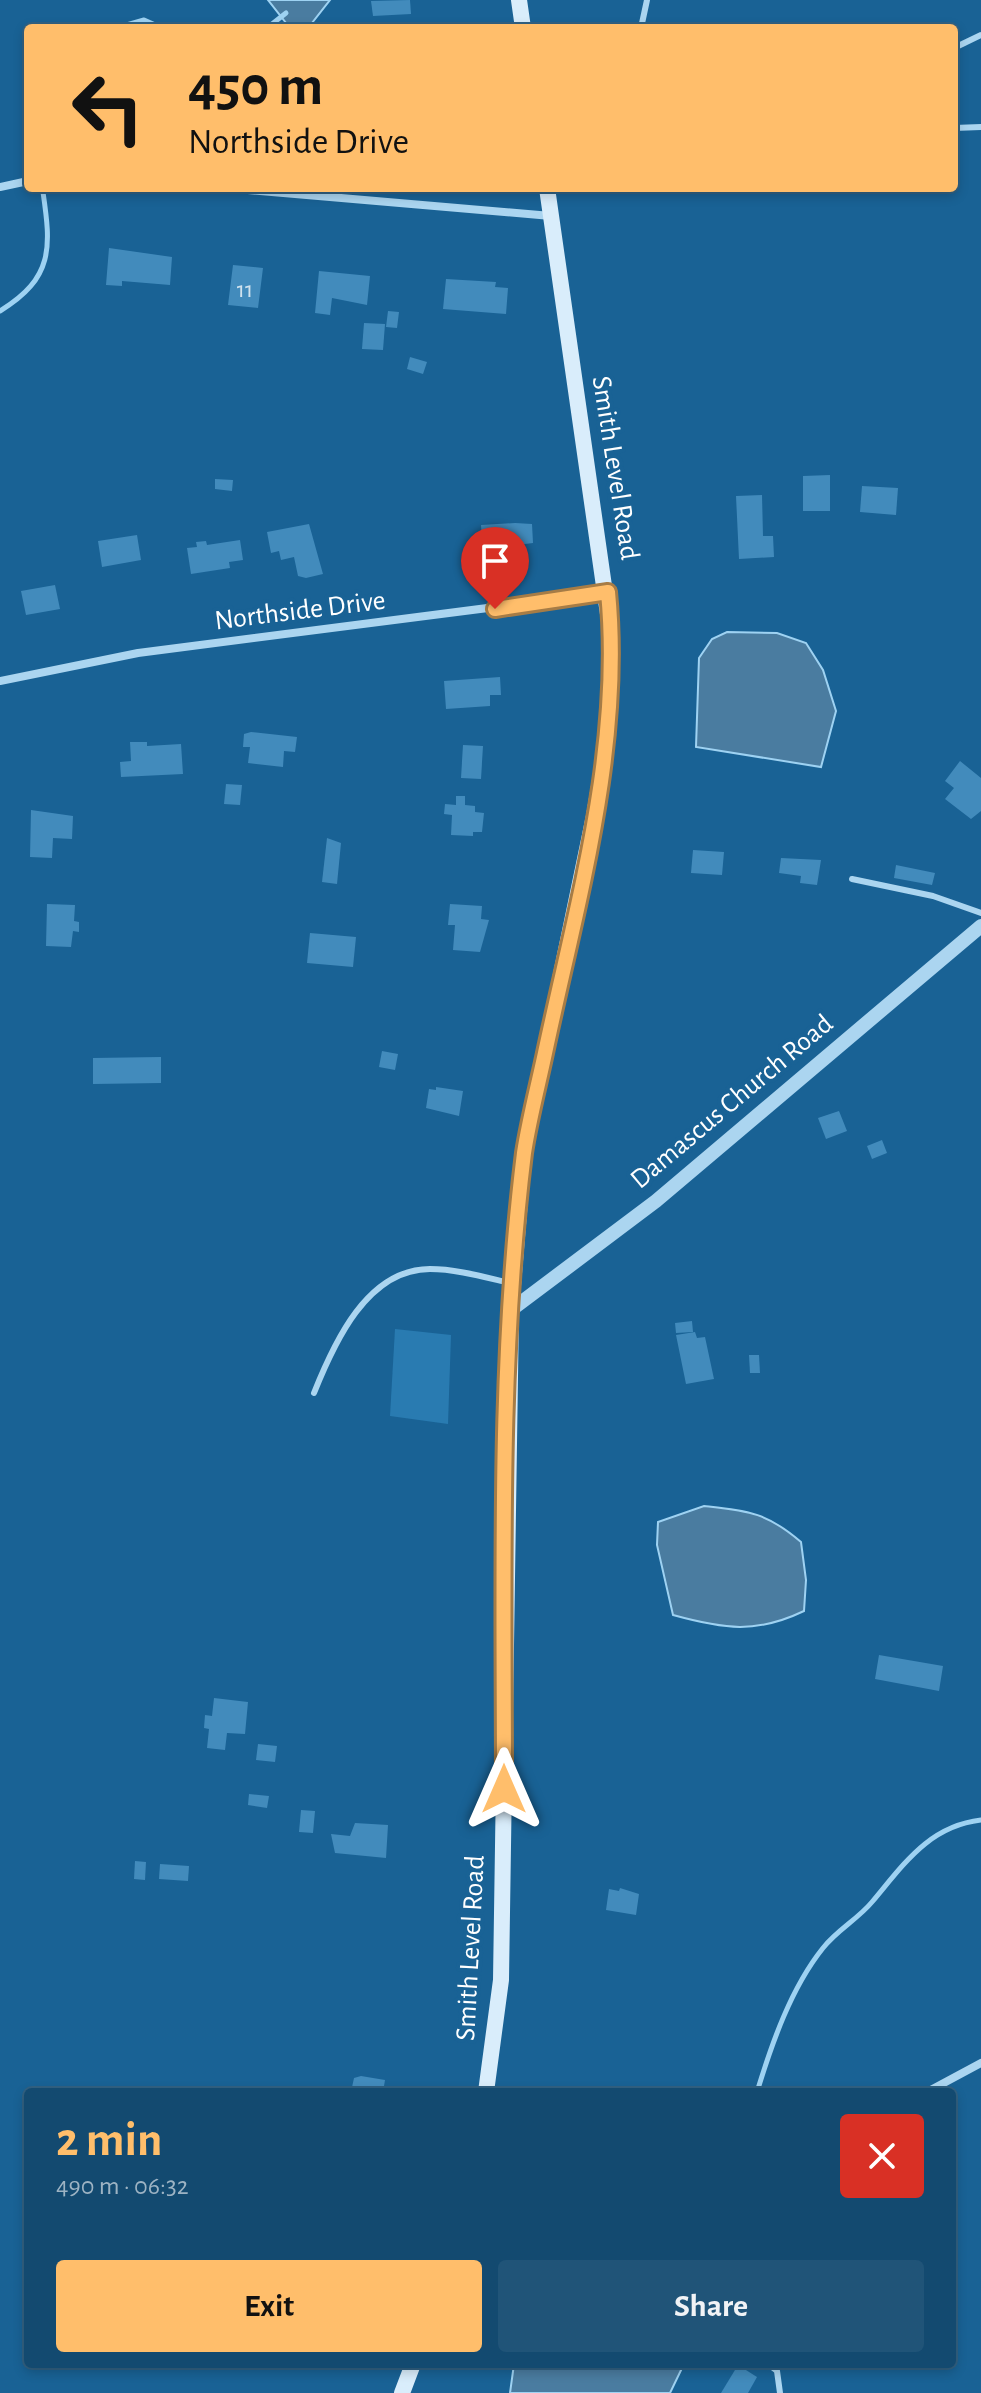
<!DOCTYPE html>
<meta charset="utf-8">
<style>
:root{--surface:#134a70;--page:#205478;--text:#f1f3f6;--muted:#9db3c3;--line:#326283;--accent:#ffbe6b}
body{margin:0;font-family:"Alegreya Sans",sans-serif;background:var(--page);color:var(--text);height:100vh;display:flex;flex-direction:column;font-size:30px;white-space:nowrap}
*{box-sizing:border-box;margin:0}
p{font-size:26px;color:var(--muted)}
.icon{flex:none;width:44px;height:44px;fill:none;stroke:currentColor;stroke-width:2;stroke-linecap:round;stroke-linejoin:round}
.map{position:relative;flex:1;overflow:hidden}
.details{position:absolute;left:24px;top:2088px;width:932px;height:280px;display:flex;flex-direction:column;background:var(--surface);border-radius:8px;box-shadow:0 4px 12px #0003,0 0 0 2px var(--line)}
.details>*{flex:none}
.guide{position:absolute;left:24px;top:24px;width:934px;height:168px;border-radius:8px;box-shadow:0 4px 12px #0003,0 0 0 2px var(--line);background:#ffbe6b;color:#111;overflow:hidden}
.pin{position:absolute;display:grid;place-items:center;width:68px;height:68px;color:#fff;margin:-82px -34px;border-radius:50% 50% 50% 0;rotate:-45deg;box-shadow:0 0 8px #0007}
.pin .icon{rotate:45deg}
.me{position:absolute;width:88px;margin:-44px;rotate:0deg;stroke-linejoin:round;filter:drop-shadow(0 0 6px #0008)}
.turn{display:flex;align-items:center;gap:28px;height:168px;padding:0 32px;font-size:36px}
.turn .icon{width:104px;height:104px;stroke-width:2.5}
.turn b{display:block;font-size:56px;line-height:68px}
.round{display:grid;place-items:center;flex:none;width:84px;height:84px;border-radius:8px;background:var(--page)}
.overview{display:flex;align-items:center;justify-content:space-between;height:136px;padding:0 32px}
h1{font-size:48px;font-weight:700;line-height:60px;color:var(--accent)}
.button{display:flex;gap:16px;margin-top:auto;padding:16px 32px}
.button a{flex:1;height:92px;border-radius:8px;background:var(--accent);color:#111;font-size:32px;font-weight:700;line-height:92px;text-align:center}
.button a+a{background:var(--page);color:var(--text)}
.map>svg:first-child{display:block}
.green{fill:#297bb1}
.water{fill:#4a7ca0;stroke:#9ed2f2;stroke-width:2}
.lines{fill:none;stroke-linecap:round;stroke-linejoin:round}
.stream{stroke:#9ed2f2;stroke-width:5}
.building{fill:#428bbc}
.service{stroke:#abd5f0;stroke-width:6}
.minor{stroke:#abd5f0;stroke-width:8}
.tertiary{stroke:#abd5f0;stroke-width:14}
.secondary{stroke:#d9edfb;stroke-width:16}
.route-casing{stroke:#a67c46;stroke-width:20}
.route{stroke:#ffbe6b;stroke-width:14}
.labels{text-anchor:middle;dominant-baseline:central;stroke-width:8;stroke-linejoin:round;paint-order:stroke}
.number-label{font-size:24px;fill:#d0e2ee}
.street-label{font-size:28px;fill:#fff;stroke:#196295}
</style>
<div class="map">
<svg width="981" height="2393" viewBox="0 0 981 2393">
<rect width="100%" height="100%" fill="#196295"/>
<polygon class="green" points="395,1329 451,1335 448,1424 390,1416"/>
<g class="water">
<polygon points="268,0 330,0 308,28 290,28"/>
<polygon points="727,632 777,633 806,643 823,670 836,711 821,767 696,747 699,658 712,639"/>
<path d="M704 1506C748 1511 766 1512 801 1542L806 1580 804 1611C756 1634 724 1629 673 1615L657 1545 658 1522Z"/>
<polygon points="514,2364 684,2364 670,2393 510,2393"/>
</g>
<g class="lines">
<g class="stream">
<polyline points="116,28 144,20 162,28"/>
<polyline points="267,28 286,13"/>
<path d="M0 311C54 278 51 247 43 192"/>
<path d="M757 2092C772 2043 791 1988 823 1948 837 1930 858 1919 872 1902 904 1864 929 1826 981 1820"/>
</g>
</g>
<g class="building">
<polygon points="410,0 411,14 373,16 371,1"/>
<polygon points="109,248 172,257 170,285 122,281 122,286 106,285"/>
<polygon points="233,265 263,268 258,308 228,305"/>
<polygon points="319,271 370,276 367,305 332,298 330,315 315,313"/>
<polygon points="446,279 496,282 495,287 508,288 506,314 443,309"/>
<polygon points="388,311 399,312 397,328 386,327"/>
<polygon points="364,323 385,324 383,350 362,349"/>
<polygon points="410,357 427,362 423,374 407,369"/>
<polygon points="830,475 830,511 803,511 803,476"/>
<polygon points="215,479 233,480 232,491 215,489"/>
<polygon points="862,486 898,488 896,515 860,512"/>
<polygon points="762,495 763,536 773,536 774,557 739,559 736,496"/>
<polygon points="515,523 532,524 533,543 517,545 518,551 483,554 481,525"/>
<polygon points="309,524 323,574 306,578 298,576 294,557 281,560 279,551 271,553 267,532"/>
<polygon points="137,535 141,560 102,567 98,541"/>
<polygon points="240,540 243,560 229,562 230,568 191,574 187,548 197,547 196,542 206,541 207,545"/>
<polygon points="55,585 60,609 26,615 21,591"/>
<polygon points="500,677 501,695 490,695 490,706 446,709 444,681"/>
<polygon points="251,732 297,737 295,752 284,751 283,767 248,763 250,747 243,747 244,734"/>
<polygon points="130,742 147,742 147,746 181,744 183,774 121,777 120,762 131,761"/>
<polygon points="463,745 483,746 481,779 461,778"/>
<polygon points="960,761 981,778 981,811 971,819 945,799 954,788 945,781"/>
<polygon points="226,784 242,785 240,805 224,804"/>
<polygon points="456,796 465,796 465,805 475,806 475,812 484,813 482,832 473,832 473,836 451,835 452,815 444,814 445,804 456,805"/>
<polygon points="31,810 73,816 72,839 53,838 52,858 30,857"/>
<polygon points="327,838 341,843 337,884 322,882"/>
<polygon points="693,850 724,852 722,875 691,873"/>
<polygon points="781,858 821,860 817,885 800,883 801,876 779,873"/>
<polygon points="896,865 935,873 932,885 894,878"/>
<polygon points="47,904 75,905 74,921 79,922 79,932 73,931 71,947 46,946"/>
<polygon points="450,904 482,906 481,919 489,920 480,952 453,950 455,925 448,925"/>
<polygon points="310,933 356,937 353,967 307,963"/>
<polygon points="382,1051 398,1054 395,1070 379,1067"/>
<polygon points="161,1057 161,1083 93,1084 93,1058"/>
<polygon points="436,1087 463,1091 459,1116 426,1108 429,1089 436,1090"/>
<polygon points="839,1111 847,1131 826,1139 818,1118"/>
<polygon points="882,1140 887,1153 872,1159 867,1146"/>
<polygon points="692,1321 693,1332 676,1333 675,1323"/>
<polygon points="695,1332 697,1338 705,1337 714,1379 686,1384 676,1335"/>
<polygon points="749,1355 759,1355 760,1373 750,1373"/>
<polygon points="879,1655 943,1666 939,1691 875,1679"/>
<polygon points="214,1698 248,1702 245,1734 227,1733 225,1750 207,1748 209,1729 204,1728 205,1715 212,1716"/>
<polygon points="258,1744 277,1746 275,1762 256,1760"/>
<polygon points="249,1794 269,1796 267,1808 248,1805"/>
<polygon points="301,1810 315,1811 313,1833 299,1832"/>
<polygon points="355,1823 388,1825 386,1858 335,1853 331,1834 350,1836"/>
<polygon points="135,1861 146,1862 145,1880 134,1879"/>
<polygon points="160,1864 189,1866 188,1881 159,1879"/>
<polygon points="620,1888 639,1894 636,1915 606,1910 609,1889 619,1891"/>
<polygon points="361,2076 385,2080 383,2092 351,2092 354,2078"/>
<polygon points="738,2365 757,2377 748,2393 721,2393"/>
</g>
<g class="lines">
<g class="service">
<polyline points="641,28 647,0"/>
<polyline points="954,48 981,35"/>
<polyline points="954,128 981,127"/>
<polyline points="852,879 933,896 981,913"/>
<path d="M314 1393C334 1343 367 1269 430 1269 456 1269 484 1277 510 1283"/>
<polyline points="768,2364 777,2371 780,2393"/>
</g>
<g class="minor">
<polyline points="0,187 28,181"/>
<polyline points="225,188 551,216"/>
<polyline points="0,681 138,653 604,593"/>
<polyline points="927,2092 981,2063"/>
</g>
<polyline class="tertiary" points="511,1310 656,1201 981,926"/>
<g class="secondary">
<polyline points="519,0 523,28"/>
<polyline points="486,2092 501,1980 511,1310 524,1152 594,816 605,750 612,642 547,188"/>
<polyline points="402,2393 413,2364"/>
</g>
</g>
<g class="lines">
<g class="route-casing">
<path id="route" d="M495 609 608 592C623 748 577 902 545 1053 538 1086 529 1120 524 1153 498 1363 504 1578 504 1789"/>
</g>
<use href="#route" class="route"/>
</g>
<g class="labels">
<g class="number-label">
<text x="245" y="290">11</text>
</g>
<g class="street-label">
<text transform="translate(615 468) rotate(81)">Smith Level Road</text>
<text transform="translate(300 611) rotate(-7)">Northside Drive</text>
<text transform="translate(732 1102) rotate(-40)">Damascus Church Road</text>
<text transform="translate(471 1948) rotate(-87)">Smith Level Road</text>
</g>
</g>
</svg>
<div class="pin" style="left:495px;top:609px;background:#d93025"><svg class="icon" aria-label="arrive" viewBox="0 0 24 24"><path d="M6 21V4h12l-3 4 3 4H6"/></svg></div>
<svg class="me" style="left:504px;top:1789px" viewBox="-20 -20 40 40"><path d="M0-17L14 15 0 8-14 15z" fill="#ffbe6b" stroke="#fff" stroke-width="4"/></svg>
<div class="guide">
<div class="turn"><svg class="icon" aria-label="left" viewBox="0 0 24 24"><path d="M17 20v-9H6M10 6l-5 5 5 5"/></svg><div><b>450 m</b>Northside Drive</div></div>
</div>
<section class="details">
<div class="overview"><div><h1>2 min</h1><p>490 m · 06:32</p></div><a class="round" style="background:#d93025;color:#fff"><svg class="icon" aria-label="close" viewBox="0 0 24 24"><path d="M6 6l12 12M18 6L6 18"/></svg></a></div>
<div class="button"><a>Exit</a><a>Share</a></div>
</section>
</div>
